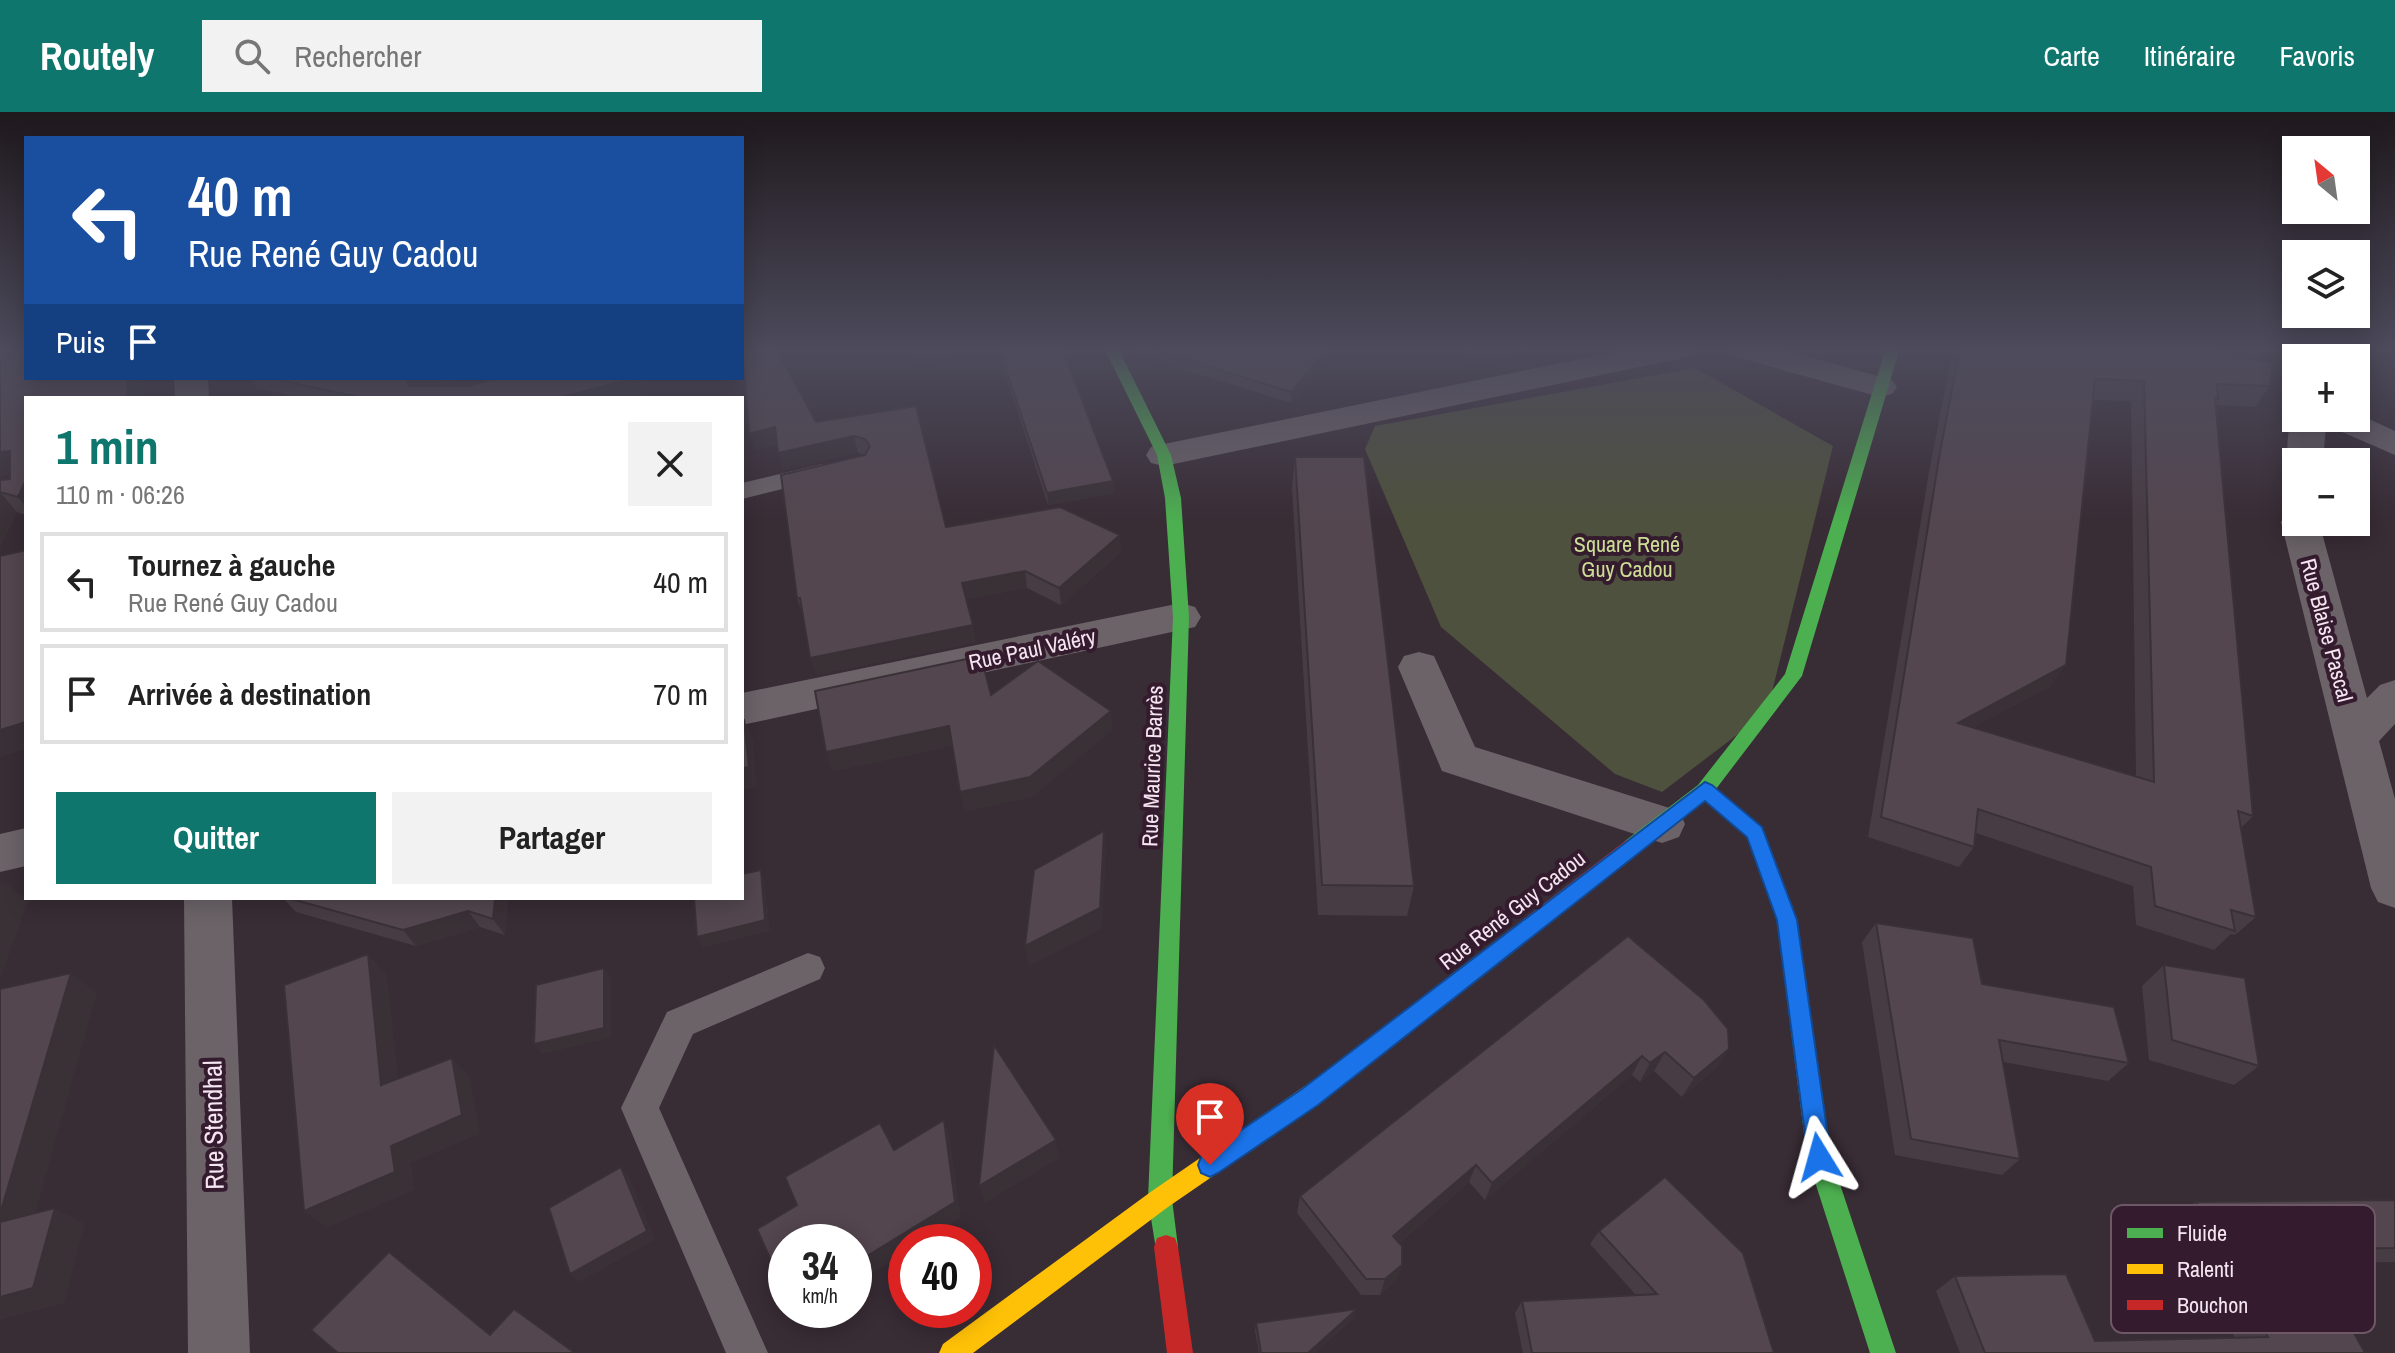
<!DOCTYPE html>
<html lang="fr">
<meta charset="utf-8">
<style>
:root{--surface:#fff;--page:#f2f2f2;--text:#222;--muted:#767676;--line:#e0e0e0;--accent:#0f766e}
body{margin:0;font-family:"Archivo Narrow",sans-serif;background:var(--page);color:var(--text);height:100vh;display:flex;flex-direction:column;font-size:30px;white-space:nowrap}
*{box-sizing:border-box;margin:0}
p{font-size:26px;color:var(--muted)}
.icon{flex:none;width:44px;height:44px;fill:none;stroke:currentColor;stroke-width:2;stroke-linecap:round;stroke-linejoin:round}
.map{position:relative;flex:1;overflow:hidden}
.drawer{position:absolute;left:24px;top:284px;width:720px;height:504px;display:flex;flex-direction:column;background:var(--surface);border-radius:0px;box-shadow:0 4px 20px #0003}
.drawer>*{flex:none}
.top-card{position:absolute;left:24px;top:24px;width:720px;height:244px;border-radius:0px;box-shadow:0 4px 20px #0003;background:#1a4fa0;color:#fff;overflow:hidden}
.needle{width:52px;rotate:331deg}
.tools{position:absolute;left:2282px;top:24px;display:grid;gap:16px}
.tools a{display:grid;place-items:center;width:88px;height:88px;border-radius:0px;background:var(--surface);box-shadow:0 4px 20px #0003;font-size:40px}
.speed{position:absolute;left:768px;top:1112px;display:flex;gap:16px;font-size:40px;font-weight:700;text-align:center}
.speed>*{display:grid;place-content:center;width:104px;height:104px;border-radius:50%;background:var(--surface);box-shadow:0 4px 20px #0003;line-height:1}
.speed small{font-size:20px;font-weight:400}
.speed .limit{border:12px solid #d22;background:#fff;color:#111}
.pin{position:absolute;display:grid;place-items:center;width:68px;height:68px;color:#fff;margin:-82px -34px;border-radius:50% 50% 50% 0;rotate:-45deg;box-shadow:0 0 8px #0007}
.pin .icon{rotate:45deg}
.me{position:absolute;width:88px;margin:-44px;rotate:352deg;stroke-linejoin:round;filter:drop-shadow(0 0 6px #0008)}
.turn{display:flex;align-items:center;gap:28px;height:168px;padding:0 32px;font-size:36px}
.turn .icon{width:104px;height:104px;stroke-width:2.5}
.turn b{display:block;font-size:56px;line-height:68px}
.then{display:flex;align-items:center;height:76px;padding:0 32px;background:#0003;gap:16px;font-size:30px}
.round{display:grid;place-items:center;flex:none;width:84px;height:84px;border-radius:0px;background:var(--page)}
.overview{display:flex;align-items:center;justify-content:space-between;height:136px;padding:0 32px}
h1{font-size:48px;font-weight:700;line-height:60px;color:var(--accent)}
.primary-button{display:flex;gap:16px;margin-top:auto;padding:16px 32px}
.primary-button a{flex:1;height:92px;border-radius:0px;background:var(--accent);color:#fff;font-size:32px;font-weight:700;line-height:92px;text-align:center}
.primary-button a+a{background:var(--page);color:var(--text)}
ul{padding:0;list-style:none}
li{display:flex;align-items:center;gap:24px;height:100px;margin:0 16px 12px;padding:0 16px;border:4px solid var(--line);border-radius:0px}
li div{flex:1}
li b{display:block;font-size:30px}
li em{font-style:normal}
header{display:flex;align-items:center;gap:48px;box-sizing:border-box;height:112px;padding:0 40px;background:var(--accent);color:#fff}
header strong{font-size:38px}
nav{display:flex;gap:44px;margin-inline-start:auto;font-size:28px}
.search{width:560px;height:72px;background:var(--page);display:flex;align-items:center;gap:20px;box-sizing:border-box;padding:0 28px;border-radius:0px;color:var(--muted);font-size:30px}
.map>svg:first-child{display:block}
.green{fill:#4e513d}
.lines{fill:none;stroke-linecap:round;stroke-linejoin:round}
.lane{fill:#6b6368;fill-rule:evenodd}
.street{fill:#6b6368;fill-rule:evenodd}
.fast{fill:#4caf50;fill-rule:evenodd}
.slow{fill:#ffc107;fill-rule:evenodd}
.jam{fill:#c62828;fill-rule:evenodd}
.wall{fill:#473c44;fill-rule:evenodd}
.shaded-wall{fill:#3a3137}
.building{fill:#53464f;stroke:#3a3137;stroke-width:2;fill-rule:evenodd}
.route{fill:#1a73e8;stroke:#114b97;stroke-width:2}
.labels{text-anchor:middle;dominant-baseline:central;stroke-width:8;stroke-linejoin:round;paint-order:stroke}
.park-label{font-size:22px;fill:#ccdd96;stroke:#341c2e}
.street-label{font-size:22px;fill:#f5e5f0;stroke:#341c2e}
.near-street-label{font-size:26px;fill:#f5e5f0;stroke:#341c2e}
.key{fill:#341c2e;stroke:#6e5868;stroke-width:2}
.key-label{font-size:22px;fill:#f5e5f0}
</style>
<header>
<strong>Routely</strong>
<div class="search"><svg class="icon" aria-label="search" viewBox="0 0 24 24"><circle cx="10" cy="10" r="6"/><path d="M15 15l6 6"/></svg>Rechercher</div>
<nav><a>Carte</a><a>Itinéraire</a><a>Favoris</a></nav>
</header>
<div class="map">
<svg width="2395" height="1241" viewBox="0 0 2395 1241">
<rect width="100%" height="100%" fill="#382c35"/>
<polygon class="green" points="1695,256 1833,334 1767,600 1662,680 1615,662 1441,515 1365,337 1375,314"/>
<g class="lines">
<g class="lane">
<polygon points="822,352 831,355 834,360 831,365 742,387 742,371"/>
<polygon points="808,841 820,845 825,856 820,867 693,922 659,996 768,1241 726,1241 621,996 667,900"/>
</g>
<g class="street">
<polygon points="1635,236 1698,236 1694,243 1682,246 1164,354 1151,351 1146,343 1151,335 1164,332"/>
<polygon points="1725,236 1777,236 1892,268 1897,275 1892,282 1880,285 1729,243"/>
<polygon points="2301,236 2333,236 2331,246 2299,246"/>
<polygon points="174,266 208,266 209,286 175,286"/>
<path d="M2296 300V306H2356V301L2395 319V343L2326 313 2323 350H2296V359L2292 358C2284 345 2287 312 2296 300Z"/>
<polygon points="2296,399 2296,410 2319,410 2367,586 2380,573 2395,568 2395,612 2379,629 2395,687 2395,796 2378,790 2371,776 2281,410 2287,401"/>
<polygon points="1181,491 1195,495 1201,505 1195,515 742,613 742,581"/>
<polygon points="1419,540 1434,544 1475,635 1679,699 1685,712 1679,725 1662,731 1442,659 1398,555 1404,544"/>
<polygon points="26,716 26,754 0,760 0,722"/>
<polygon points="184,786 232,786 250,1241 188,1241"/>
</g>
<g class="fast">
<polygon points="1104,236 1118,236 1171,343 1181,386 1189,505 1172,1087 1178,1135 1175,1144 1166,1147 1157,1144 1148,1087 1173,505 1165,386 1157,343"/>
<polygon points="1886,236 1900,236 1802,564 1716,677 1762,716 1797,808 1831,1045 1896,1241 1870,1241 1807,1045 1777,808 1747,725 1705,689 1639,741 1632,743 1625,741 1622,735 1625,729 1698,673 1785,562"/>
</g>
<polygon class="slow" points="1363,934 1371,937 1374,944 1371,951 1318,992 1168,1095 973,1241 939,1241 943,1232 1152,1079"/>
<g class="jam">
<polygon points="1632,727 1639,729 1642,735 1639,741 1371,951 1363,954 1355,951 1352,944 1355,937 1625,729"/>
<polygon points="1166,1123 1175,1126 1178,1135 1193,1241 1167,1241 1154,1135 1157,1126"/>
</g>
</g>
<g class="wall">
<polygon points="0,236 26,286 26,403 17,400 0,434 0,368 10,367 10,362 0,364"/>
<polygon points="997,236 1062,236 1113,369 1114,381 1048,393"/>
<polygon points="1129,236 1323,236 1326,239 1325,251 1291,291 1134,242"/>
<polygon points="1459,236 1552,236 1473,252"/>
<path d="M1953 236H2215V238L2270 274 2255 295 2215 293 2253 704 2241 716 2256 805 2235 823 2231 822 2214 838 2136 813 2133 774 1976 721 1974 735 1959 755 1868 725 1929 360ZM2093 288 2131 289 2136 664 1973 615 2051 574Z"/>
<polygon points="250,266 462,266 432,274 650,279 623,286 302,286 257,276"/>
<polygon points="916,294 946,415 1121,440 1061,493 1027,476 966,487 976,530 816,563 803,503 797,486 865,343 858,341 783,358 777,332 754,338 816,310"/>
<polygon points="1295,345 1414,774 1407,804 1318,803 1292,376"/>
<polygon points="283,786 508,786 505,823 480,815 416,834 296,800"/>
<polygon points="1876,811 1982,872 2129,951 2108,969 2003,950 2020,1047 2002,1063 1895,1043 1862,830"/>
<polygon points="1628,824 1729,937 1716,956 1682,985 1654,959 1640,970 1632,963 1485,1088 1469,1070 1399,1131 1402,1153 1396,1168 1380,1183 1361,1183 1297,1101 1300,1084"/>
<polygon points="2164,853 2259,954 2234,973 2149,948 2142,874"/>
<polygon points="2395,1088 2395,1150 2341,1151 2376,1212 2354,1222 2365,1241 1960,1241 1936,1179 1955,1164 2095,1229 2235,1226 2172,1106 2196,1090"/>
<polygon points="1599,1119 1774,1241 1523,1241 1515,1201 1522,1189 1636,1183 1590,1132"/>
<polygon points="1355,1205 1314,1241 1259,1241 1255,1219 1256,1211"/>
</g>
<g class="shaded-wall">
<polygon points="941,236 986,236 917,254 915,243"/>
<polygon points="1476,236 1552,236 1473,252"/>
<polygon points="1326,239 1325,251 1291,291 1291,280"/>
<polygon points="128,266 143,266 143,286 127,286"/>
<polygon points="410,266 462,266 422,276 415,286 407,271"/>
<polygon points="635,266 645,266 650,279 623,286 558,286"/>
<polygon points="775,315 780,331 754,338 749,322"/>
<polygon points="854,324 858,341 783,358 778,341"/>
<polygon points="10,339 26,360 0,364 0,340"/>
<polygon points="26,368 26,395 18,385"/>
<polygon points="1113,369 1114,381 1048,393 1047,381"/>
<polygon points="0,380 17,400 0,434"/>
<polygon points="1120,423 1121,440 1061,493 1059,476"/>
<polygon points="1025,459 1027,476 965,488 962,471"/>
<polygon points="973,513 976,530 816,563 810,546"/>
<polygon points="2066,553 2051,574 1944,631 1958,611"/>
<polygon points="1111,599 1113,618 1033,685 965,700 960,680"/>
<polygon points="744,608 753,628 757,675 742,678"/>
<polygon points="26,610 26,637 0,645 0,618"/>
<polygon points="949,614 954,634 832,660 826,640"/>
<polygon points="1104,719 1106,741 1102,817 1029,854 1025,834"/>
<polygon points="761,758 765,769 770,819 703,836 697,825"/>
<polygon points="2,768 28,789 0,868 0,773"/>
<polygon points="495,786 508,786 505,823 493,807"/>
<polygon points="468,799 480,815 416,834 403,818"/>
<polygon points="368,842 387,863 401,992 381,973"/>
<polygon points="604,856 611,866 611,926 542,942 534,932"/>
<polygon points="71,861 97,881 28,1127 0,1112 0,1102"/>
<polygon points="1729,937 1716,956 1682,985 1694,966"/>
<polygon points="1665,940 1654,959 1640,970 1650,951"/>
<polygon points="1642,944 1632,963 1485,1088 1492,1071"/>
<polygon points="452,946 470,965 480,1022 411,1051 415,1078 327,1116 304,1099 391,1034"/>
<polygon points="944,1008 950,1025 961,1106 922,1130 906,1130 906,1140 854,1172 854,1152"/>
<polygon points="1056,1028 1060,1046 985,1091 979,1074"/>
<polygon points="1476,1053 1469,1070 1388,1140 1393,1124"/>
<polygon points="621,1055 629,1064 655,1128 579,1170 570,1162"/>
<polygon points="55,1096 85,1112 64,1191 0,1208 0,1185"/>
<polygon points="389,1140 410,1156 509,1237 490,1223"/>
<polygon points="1402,1153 1396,1168 1380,1183 1385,1167"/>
<polygon points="1357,1197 1355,1205 1314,1241 1308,1241"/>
<polygon points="795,1198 811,1198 800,1205"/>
</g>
<g class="building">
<polygon points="0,236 26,236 26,266 128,266 127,286 26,286 26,368 18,385 0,380 0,368 10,367 10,339 0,340"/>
<polygon points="743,236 776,236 816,310 916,294 946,415 1060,395 1120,423 1059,476 1025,459 962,471 973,513 810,546 800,486 797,486 781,363 865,343 870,334 865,327 854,324 778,341 775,315 749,322"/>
<polygon points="918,236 941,236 915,243"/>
<polygon points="999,236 1062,236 1113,369 1047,381"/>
<polygon points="1149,236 1323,236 1326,239 1291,280"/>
<path d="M1960 236H2215V238L2273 251 2270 274 2217 272 2218 287 2215 286 2253 704 2238 699 2256 805 2231 798 2235 819 2155 794 2151 755 1978 697 1974 735 1881 705 1940 340ZM2095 267 2144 269 2154 670 1958 611 2066 553Z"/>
<polygon points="271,266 410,266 407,271 410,274 467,274 498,266 635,266 558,286 363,286"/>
<polygon points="1295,345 1364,345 1414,774 1322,773"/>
<polygon points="26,438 26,610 0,618 0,444"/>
<polygon points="981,544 991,583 1038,549 1111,599 1030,665 960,680 949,614 826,640 815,579"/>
<polygon points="742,608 744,608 749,655 742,656"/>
<polygon points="1104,719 1100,796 1025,834 1034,758"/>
<polygon points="761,758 765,808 697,825 694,786 742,786 742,762"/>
<polygon points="288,786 495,786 493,807 468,799 403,818"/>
<polygon points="1876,811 1973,826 1982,872 2114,895 2129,951 1999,928 2020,1047 1911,1027"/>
<polygon points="1628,824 1704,888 1728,917 1729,937 1694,966 1665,940 1650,951 1642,944 1492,1071 1476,1053 1393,1124 1402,1134 1402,1153 1385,1167 1366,1167 1300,1084"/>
<polygon points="368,842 381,973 452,946 462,1003 391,1034 395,1060 304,1099 284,873"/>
<polygon points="2164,853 2245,866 2259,954 2172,928"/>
<polygon points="604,856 604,916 534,932 536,873"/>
<polygon points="71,861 0,1102 0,877"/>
<polygon points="994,933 1056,1028 979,1074"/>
<polygon points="944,1008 955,1090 854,1152 854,1130 786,1130 786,1182 757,1117 797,1093 785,1065 880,1011 894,1038"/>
<polygon points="621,1055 647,1119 570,1162 549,1096"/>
<polygon points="1665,1065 1743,1141 1774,1241 1532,1241 1522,1189 1657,1182 1599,1119"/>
<polygon points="2395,1088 2395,1136 2333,1137 2376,1212 2349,1212 2365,1241 1985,1241 1955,1164 2066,1162 2095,1229 2268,1225 2196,1090"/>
<polygon points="55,1096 33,1176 0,1185 0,1110"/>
<polygon points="389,1140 490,1223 514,1197 575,1241 338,1241 311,1218"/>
<polygon points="1357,1197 1308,1241 1261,1241 1256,1211"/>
</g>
<linearGradient id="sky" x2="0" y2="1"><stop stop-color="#1f181d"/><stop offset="0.58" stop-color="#4d4b5c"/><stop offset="1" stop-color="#4d4b5c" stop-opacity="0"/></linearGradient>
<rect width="2395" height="410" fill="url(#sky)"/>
<polygon class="route" points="1705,670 1712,673 1762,715 1797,808 1831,1045 1828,1053 1819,1056 1811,1053 1808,1045 1777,808 1747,725 1705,689 1318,993 1218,1061 1210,1065 1201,1061 1198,1053 1201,1045 1302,977"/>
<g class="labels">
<g class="park-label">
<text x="1627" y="432">Square René<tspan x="1627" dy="25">Guy Cadou</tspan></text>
</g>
<g class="street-label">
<text transform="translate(2327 518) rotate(75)">Rue Blaise Pascal</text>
<text transform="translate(1032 537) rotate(-12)">Rue Paul Valéry</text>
<text transform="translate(1152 654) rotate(-88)">Rue Maurice Barrès</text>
<text transform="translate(1512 798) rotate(-38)">Rue René Guy Cadou</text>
</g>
<g class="near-street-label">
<text transform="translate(213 1013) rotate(-91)">Rue Stendhal</text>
</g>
</g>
<rect x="2111" y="1093" width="264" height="128" rx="12" class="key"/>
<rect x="2127" y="1116" width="36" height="10" fill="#4caf50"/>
<rect x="2127" y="1152" width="36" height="10" fill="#ffc107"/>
<rect x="2127" y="1188" width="36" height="10" fill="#c62828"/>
<g class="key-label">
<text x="2177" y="1129">Fluide</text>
<text x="2177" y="1165">Ralenti</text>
<text x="2177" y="1201">Bouchon</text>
</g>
</svg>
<div class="tools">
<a><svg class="needle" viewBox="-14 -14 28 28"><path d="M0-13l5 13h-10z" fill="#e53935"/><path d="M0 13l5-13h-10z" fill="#767676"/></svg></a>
<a><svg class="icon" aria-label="layers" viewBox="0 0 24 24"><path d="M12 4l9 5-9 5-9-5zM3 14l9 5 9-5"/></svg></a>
<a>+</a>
<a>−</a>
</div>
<div class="speed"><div>34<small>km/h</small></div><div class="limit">40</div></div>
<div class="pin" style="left:1210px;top:1053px;background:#d93025"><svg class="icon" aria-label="arrive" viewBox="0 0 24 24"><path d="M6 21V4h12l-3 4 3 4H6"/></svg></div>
<svg class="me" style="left:1819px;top:1045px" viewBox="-20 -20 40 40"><path d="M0-17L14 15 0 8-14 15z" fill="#1a73e8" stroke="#fff" stroke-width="4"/></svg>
<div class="top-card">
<div class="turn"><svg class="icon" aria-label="left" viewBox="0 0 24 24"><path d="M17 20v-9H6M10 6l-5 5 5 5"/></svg><div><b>40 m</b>Rue René Guy Cadou</div></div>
<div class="then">Puis<svg class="icon" aria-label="arrive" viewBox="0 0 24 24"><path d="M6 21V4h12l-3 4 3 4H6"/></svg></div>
</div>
<section class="drawer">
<div class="overview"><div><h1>1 min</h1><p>110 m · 06:26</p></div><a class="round"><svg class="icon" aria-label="close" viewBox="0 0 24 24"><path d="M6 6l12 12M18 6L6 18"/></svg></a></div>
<ul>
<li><svg class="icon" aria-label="left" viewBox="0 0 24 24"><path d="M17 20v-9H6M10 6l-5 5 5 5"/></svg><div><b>Tournez à gauche</b><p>Rue René Guy Cadou</p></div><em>40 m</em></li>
<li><svg class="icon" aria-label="arrive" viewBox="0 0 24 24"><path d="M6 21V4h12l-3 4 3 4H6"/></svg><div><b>Arrivée à destination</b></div><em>70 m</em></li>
</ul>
<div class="primary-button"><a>Quitter</a><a>Partager</a></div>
</section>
</div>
